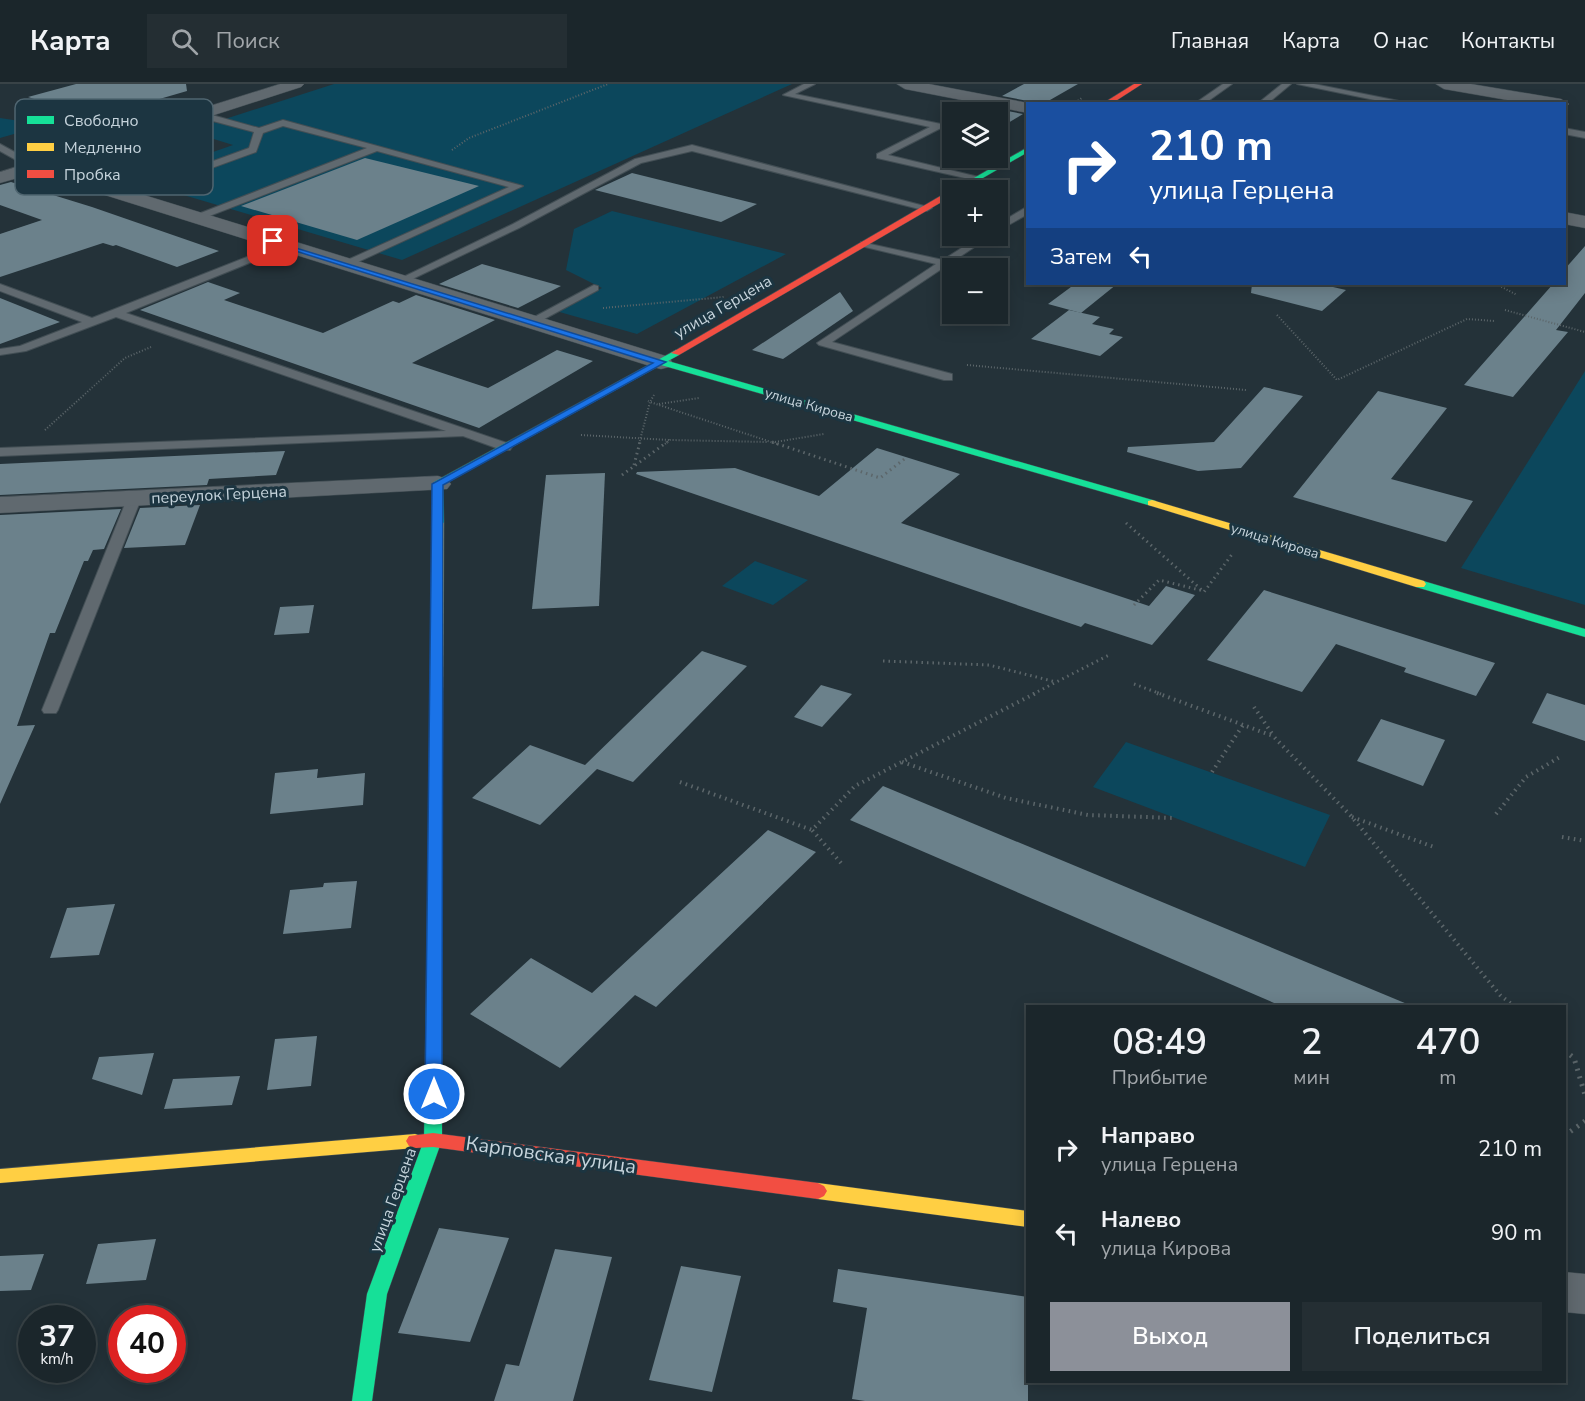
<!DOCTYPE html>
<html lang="ru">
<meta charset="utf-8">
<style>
:root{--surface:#1b262b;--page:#242e33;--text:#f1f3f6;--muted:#a0a5a9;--line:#394347;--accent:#8c9099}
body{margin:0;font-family:"Nunito Sans",sans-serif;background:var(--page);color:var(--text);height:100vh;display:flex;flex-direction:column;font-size:22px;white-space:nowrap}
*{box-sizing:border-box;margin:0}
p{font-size:20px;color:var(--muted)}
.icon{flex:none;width:33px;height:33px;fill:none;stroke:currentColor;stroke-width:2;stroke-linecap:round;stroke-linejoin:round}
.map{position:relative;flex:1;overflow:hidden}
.details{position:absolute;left:1026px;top:921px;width:540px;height:378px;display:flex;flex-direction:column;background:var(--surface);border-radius:0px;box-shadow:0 3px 15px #0003,0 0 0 2px var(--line)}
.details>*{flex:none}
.banner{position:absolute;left:1026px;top:18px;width:540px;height:183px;border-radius:0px;box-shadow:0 3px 15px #0003,0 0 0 2px var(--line);background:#1a4fa0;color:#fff;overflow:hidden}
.controls{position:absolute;left:942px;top:18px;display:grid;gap:12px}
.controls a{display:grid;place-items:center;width:66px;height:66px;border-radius:0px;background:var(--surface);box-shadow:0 3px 15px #0003,0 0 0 2px var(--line);font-size:30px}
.speed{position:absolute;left:18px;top:1221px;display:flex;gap:12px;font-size:30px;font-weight:700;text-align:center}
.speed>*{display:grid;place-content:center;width:78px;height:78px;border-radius:50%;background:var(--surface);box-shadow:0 3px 15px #0003,0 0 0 2px var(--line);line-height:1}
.speed small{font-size:15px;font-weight:400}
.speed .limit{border:9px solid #d22;background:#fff;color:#111}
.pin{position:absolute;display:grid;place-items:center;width:51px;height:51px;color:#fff;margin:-26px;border-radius:12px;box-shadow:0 3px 9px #0006}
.me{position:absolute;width:66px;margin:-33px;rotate:0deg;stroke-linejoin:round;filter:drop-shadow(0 0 4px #0008)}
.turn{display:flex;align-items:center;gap:21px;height:126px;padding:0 24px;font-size:27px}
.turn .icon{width:78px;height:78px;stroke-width:2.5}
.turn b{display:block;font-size:42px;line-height:51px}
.then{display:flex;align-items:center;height:57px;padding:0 24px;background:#0003;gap:12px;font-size:22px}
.eta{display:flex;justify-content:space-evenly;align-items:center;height:102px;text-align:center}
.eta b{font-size:36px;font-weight:600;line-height:42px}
.action{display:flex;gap:12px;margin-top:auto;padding:12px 24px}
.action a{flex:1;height:69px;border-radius:0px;background:var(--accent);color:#fff;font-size:24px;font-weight:600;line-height:69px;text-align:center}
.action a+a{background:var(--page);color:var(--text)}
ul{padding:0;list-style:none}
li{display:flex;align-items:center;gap:18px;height:84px;padding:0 24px}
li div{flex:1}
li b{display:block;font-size:22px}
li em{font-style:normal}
header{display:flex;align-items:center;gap:36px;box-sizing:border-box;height:84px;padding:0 30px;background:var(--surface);border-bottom:2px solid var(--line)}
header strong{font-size:28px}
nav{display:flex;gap:33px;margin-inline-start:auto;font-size:21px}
.search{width:420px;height:54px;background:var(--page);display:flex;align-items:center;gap:15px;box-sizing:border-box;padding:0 21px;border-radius:0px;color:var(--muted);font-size:22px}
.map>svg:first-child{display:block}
.green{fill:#0c475c}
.building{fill:#6b818b}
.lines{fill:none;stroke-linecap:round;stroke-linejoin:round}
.lane-casing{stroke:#424e54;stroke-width:2}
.street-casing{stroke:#424e54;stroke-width:1}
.fast-casing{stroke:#424e54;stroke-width:1}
.slow-casing{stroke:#424e54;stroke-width:1}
.jam-casing{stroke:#424e54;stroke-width:1}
.path-far3{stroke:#5c666a;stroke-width:2;stroke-dasharray:1 2;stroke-linecap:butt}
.path-far2{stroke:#5c666a;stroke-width:3;stroke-dasharray:1.5 4;stroke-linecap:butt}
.path-far1{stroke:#5c666a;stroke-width:4;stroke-dasharray:1.5 4.5;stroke-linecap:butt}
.path{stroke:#5c666a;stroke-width:5;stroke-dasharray:2 6;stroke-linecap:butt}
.lane{fill:#60696f;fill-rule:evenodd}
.street{fill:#60696f;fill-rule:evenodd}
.fast{fill:#16e098;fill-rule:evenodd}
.slow{fill:#ffcf43;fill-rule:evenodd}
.jam{fill:#f24e42;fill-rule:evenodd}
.route{fill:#1a73e8;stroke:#114b97;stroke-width:1.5}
.labels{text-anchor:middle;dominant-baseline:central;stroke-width:6;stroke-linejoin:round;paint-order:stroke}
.far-street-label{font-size:14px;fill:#c6d4dc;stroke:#1c3541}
.street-label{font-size:16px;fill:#c6d4dc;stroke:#1c3541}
.near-street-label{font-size:20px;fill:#c6d4dc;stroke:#1c3541}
.key{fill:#1c3541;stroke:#4f6570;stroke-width:1.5}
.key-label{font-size:16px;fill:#c6d4dc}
</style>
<header>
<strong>Карта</strong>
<div class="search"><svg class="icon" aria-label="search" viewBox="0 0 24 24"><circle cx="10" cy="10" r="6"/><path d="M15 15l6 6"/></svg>Поиск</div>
<nav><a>Главная</a><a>Карта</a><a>О нас</a><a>Контакты</a></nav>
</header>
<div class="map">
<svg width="1585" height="1317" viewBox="0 0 1585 1317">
<rect width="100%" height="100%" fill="#243239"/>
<g class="green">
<polygon points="334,0 792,0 402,176 133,96 233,61 188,47"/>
<polygon points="0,34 20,37 35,44 0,54"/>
<polygon points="612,127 786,170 637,250 556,227 602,204 566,186 574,145"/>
<polygon points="1585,287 1585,521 1461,484"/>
<polygon points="755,477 808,496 773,521 722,502"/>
<polygon points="1126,658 1330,731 1305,783 1093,703"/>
</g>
<g class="building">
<polygon points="76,0 186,0 187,7 94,34 28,13"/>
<polygon points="1024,0 1078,0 1043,20 1030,20 1028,17 1002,12"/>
<polygon points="982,22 1023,30 998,45 998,28 970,28"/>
<polygon points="365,74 479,102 357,156 241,122"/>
<polygon points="632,89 757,120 721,138 595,106"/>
<polygon points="11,98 92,123 219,167 177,183 116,161 113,162 103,159 0,193 0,150 42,136 0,121 0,101"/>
<polygon points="1585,162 1585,209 1556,246 1568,248 1513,313 1464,301 1553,200 1564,200 1564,186"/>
<polygon points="482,180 561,202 518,224 439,200"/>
<polygon points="208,198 240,209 224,216 323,249 393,217 399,219 416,211 495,236 412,279 488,304 557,266 593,277 479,344 140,226"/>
<polygon points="1075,200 1117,200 1081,229 1048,220"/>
<polygon points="1252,200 1320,200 1346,206 1322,227 1251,209"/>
<polygon points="840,208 853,227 783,275 752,266"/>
<polygon points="0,214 60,238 0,260"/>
<polygon points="1069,226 1100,233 1092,240 1114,245 1109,250 1123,253 1100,272 1031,255"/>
<polygon points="1264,303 1303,312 1241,384 1198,387 1127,368 1128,363 1214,358"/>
<polygon points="1378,307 1447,324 1391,395 1473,417 1446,458 1293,413"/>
<polygon points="877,364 960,390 901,439 1149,522 1166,502 1195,511 1152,561 1085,539 1081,543 636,390 637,388 735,384 819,412"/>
<polygon points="285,367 276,391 209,395 207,401 0,411 0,380"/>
<polygon points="605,389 599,522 532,525 546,391"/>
<polygon points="200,421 185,461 124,464 140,424"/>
<polygon points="121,425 104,465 93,466 88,477 84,477 55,549 50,549 17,642 35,641 0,720 0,431"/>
<polygon points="1264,506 1495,579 1476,612 1404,588 1406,584 1336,560 1302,608 1207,576"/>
<polygon points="314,521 309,549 274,551 280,523"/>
<polygon points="702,567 747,582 633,698 597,685 540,741 472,714 530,661 585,681"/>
<polygon points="821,601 852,610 822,643 794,633"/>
<polygon points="1547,609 1585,621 1585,657 1532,639"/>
<polygon points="1381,635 1445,656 1423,702 1357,677"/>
<polygon points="318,685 317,694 365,689 363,721 270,730 275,689"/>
<polygon points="883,702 1412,922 1281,922 850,736"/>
<polygon points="768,746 816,768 656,923 635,911 560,984 470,930 531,874 592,909"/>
<polygon points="357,797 351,844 283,850 290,806 323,803 324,799"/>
<polygon points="115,820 99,871 50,874 67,824"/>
<polygon points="317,952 311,1002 267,1006 275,955"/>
<polygon points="154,969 142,1011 92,995 99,973"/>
<polygon points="240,992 232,1021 164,1025 173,995"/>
<polygon points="439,1144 509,1154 470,1258 398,1249"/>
<polygon points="156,1155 146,1196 86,1200 98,1160"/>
<polygon points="555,1165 612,1173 573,1317 494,1317 506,1280 519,1282"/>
<polygon points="44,1170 31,1206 0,1207 0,1172"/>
<polygon points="681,1182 741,1192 712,1308 649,1296"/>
<polygon points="838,1185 1028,1213 1028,1317 865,1317 852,1315 867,1224 833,1218"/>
</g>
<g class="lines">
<g class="lane-casing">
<g id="lane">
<polygon points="804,0 815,0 795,10 941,40 941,44 888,71 983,94 978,97 877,74 877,70 930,43 783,11"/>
<polygon points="1223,0 1232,0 1204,20 1194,20"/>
<polygon points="1282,0 1291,0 1267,20 1257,20"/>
<polygon points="1297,0 1314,0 1414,20 1394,20"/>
<polygon points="201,28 259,44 283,36 523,102 347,183 343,182 343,178 509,103 377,67 199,136 193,136 193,132 367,64 283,42 263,49 256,68 129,114 123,114 123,110 249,64 254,48 198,33 198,29"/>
<polygon points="1564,44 1585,48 1585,54 1564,50"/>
<polygon points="0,60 38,81 40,83 32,85 0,67"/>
<polygon points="692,61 932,124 927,127 692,67 641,79 519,144 404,199 396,199 395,197 513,140 635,75"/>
<polygon points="161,81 164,82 164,86 105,106 97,104"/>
<polygon points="1028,122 1028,130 998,147 998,140"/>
<polygon points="980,152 991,152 832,258 952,290 952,296 944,296 819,261 817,259 936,180 861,162 861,158 943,176"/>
<polygon points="285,158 290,161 289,163 126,229 510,360 512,363 510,366 502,366 463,352 0,372 0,364 446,347 116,233 26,267 0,271 0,265 20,262 82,238 0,207 0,200 92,234"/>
<polygon points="594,201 598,202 598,206 535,240 527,240 525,238"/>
<polygon points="134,411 141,415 58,626 56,629 44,629 42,626 127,415"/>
</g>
</g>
<g class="street-casing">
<g id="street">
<polygon points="280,0 304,0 301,3 53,83 669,273 672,278 669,283 661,285 653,283 35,89 0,99 0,88"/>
<polygon points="897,0 929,0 1028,19 1028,29 905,5"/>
<polygon points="1436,0 1471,0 1561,15 1569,20 1564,24 1564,20 1530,20 1444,5"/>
<polygon points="1564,128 1585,132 1585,144 1564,140"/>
<polygon points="438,392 447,395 451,400 447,405 0,429 0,413"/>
<polygon points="1564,1188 1585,1190 1585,1230 1564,1228"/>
</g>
</g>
<g class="fast-casing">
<g id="fast">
<polygon points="1028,63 1028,68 962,106 953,106"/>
<polygon points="676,266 679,267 679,271 668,277 1156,417 1157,419 1152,422 1148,421 661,281 443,401 444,439 438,442 434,441 434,398"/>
<polygon points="1420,496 1585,545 1585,553 1416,503 1414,500"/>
<polygon points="435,775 440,776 442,780 442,1056 387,1210 372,1317 352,1317 367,1210 424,1056 428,780 430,776"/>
</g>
</g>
<g class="slow-casing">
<g id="slow">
<polygon points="1152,416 1424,497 1426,500 1424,503 1416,503 1148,421 1148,417"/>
<polygon points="438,436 444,439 442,780 440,784 430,784 428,780 432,439"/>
<polygon points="415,1050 421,1052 424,1057 421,1062 415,1064 0,1099 0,1085"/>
<polygon points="818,1099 1028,1127 1028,1143 818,1115 812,1112 809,1107 812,1102"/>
</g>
</g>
<g class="jam-casing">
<g id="jam">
<polygon points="1134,0 1142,0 1111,20 1102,20"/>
<polygon points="949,107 952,107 952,112 679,271 671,269"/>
<polygon points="433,1049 818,1099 824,1102 827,1107 824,1112 818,1115 433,1063 415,1064 409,1062 406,1057 409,1052"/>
</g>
</g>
<g class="path-far3">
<polyline points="1073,20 1082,14"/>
<polyline points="452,66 469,54 608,0"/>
<polyline points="1496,200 1517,211"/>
<polyline points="603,224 724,213"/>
<polyline points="1505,226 1585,248"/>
<polyline points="1277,231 1337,296 1467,235 1495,237"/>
<polyline points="967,281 1246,306"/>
<polyline points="654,311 650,318 777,360"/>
<polyline points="659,320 699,314"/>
<polyline points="45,346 125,274 151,263"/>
<polyline points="581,351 669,356"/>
<polyline points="775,358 824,350"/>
<polyline points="639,360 650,318 648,317"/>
<polyline points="665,360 670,356 767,358"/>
</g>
<g class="path-far2">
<polyline points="772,358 880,394 907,373"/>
<polyline points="634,381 640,358"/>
<polyline points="622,391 667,358"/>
<polyline points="1126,439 1204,508 1233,469"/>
<polyline points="1134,521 1159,496 1204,507"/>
<polyline points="883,577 989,581 1056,598"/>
<polyline points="1134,600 1161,610"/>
<polyline points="1033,610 1109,571"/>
</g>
<g class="path-far1">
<polyline points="1157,609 1273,652 1351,732 1500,911 1514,922"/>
<polyline points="1254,623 1273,651"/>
<polyline points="902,678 1006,714 1088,731 1174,734"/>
<polyline points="1212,688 1243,641"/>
<polyline points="680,698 812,746"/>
<polyline points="1496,730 1526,693 1560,673"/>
<polyline points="1352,733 1434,763"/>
<polyline points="1562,753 1585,757"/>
<polyline points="841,779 812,746 855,702 1036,609"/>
</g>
<g class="path">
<polyline points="1564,966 1574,974 1585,1011"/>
<polyline points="1564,1052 1585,1037"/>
</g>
<use href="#lane" class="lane"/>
<use href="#street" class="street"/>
<use href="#fast" class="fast"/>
<use href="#slow" class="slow"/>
<use href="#jam" class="jam"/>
</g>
<polygon class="route" points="270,156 666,278 443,401 442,1010 440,1015 434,1017 427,1015 425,1010 432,400 653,279 270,159"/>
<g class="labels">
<g class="far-street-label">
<text transform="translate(809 321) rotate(16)">улица Кирова</text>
<text transform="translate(1275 457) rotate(17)">улица Кирова</text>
</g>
<g class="street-label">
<text transform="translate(723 223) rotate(-30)">улица Герцена</text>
<text transform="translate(219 411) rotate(-3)">переулок Герцена</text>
<text transform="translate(393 1116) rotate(-70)">улица Герцена</text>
</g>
<g class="near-street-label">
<text transform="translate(551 1071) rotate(8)">Карповская улица</text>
</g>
</g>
<rect x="15" y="15" width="198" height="96" rx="9" class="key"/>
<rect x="27" y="32" width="27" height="8" fill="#16e098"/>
<rect x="27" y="59" width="27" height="8" fill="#ffcf43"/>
<rect x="27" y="86" width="27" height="8" fill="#f24e42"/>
<g class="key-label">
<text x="64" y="42">Свободно</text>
<text x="64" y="69">Медленно</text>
<text x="64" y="96">Пробка</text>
</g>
</svg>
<div class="controls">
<a><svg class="icon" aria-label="layers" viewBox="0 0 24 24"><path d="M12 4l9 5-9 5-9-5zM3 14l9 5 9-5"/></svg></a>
<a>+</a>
<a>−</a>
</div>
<div class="speed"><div>37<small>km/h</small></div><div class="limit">40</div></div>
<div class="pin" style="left:273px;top:157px;background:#d93025"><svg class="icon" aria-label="arrive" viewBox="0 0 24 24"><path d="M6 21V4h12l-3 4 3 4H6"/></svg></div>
<svg class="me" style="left:434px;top:1010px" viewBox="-20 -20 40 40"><circle r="17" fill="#1a73e8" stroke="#fff" stroke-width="3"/><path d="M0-11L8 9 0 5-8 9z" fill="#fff"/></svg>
<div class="banner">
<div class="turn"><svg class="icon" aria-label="right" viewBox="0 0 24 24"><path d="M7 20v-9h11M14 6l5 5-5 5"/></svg><div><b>210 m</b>улица Герцена</div></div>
<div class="then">Затем<svg class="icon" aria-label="left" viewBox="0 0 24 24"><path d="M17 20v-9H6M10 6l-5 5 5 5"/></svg></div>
</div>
<section class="details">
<div class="eta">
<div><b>08:49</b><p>Прибытие</p></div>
<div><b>2</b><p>мин</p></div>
<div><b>470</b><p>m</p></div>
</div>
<ul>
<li><svg class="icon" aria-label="right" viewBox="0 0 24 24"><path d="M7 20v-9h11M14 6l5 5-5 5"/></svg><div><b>Направо</b><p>улица Герцена</p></div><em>210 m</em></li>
<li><svg class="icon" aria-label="left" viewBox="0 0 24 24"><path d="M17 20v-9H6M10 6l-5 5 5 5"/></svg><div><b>Налево</b><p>улица Кирова</p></div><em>90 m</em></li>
</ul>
<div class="action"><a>Выход</a><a>Поделиться</a></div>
</section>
</div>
